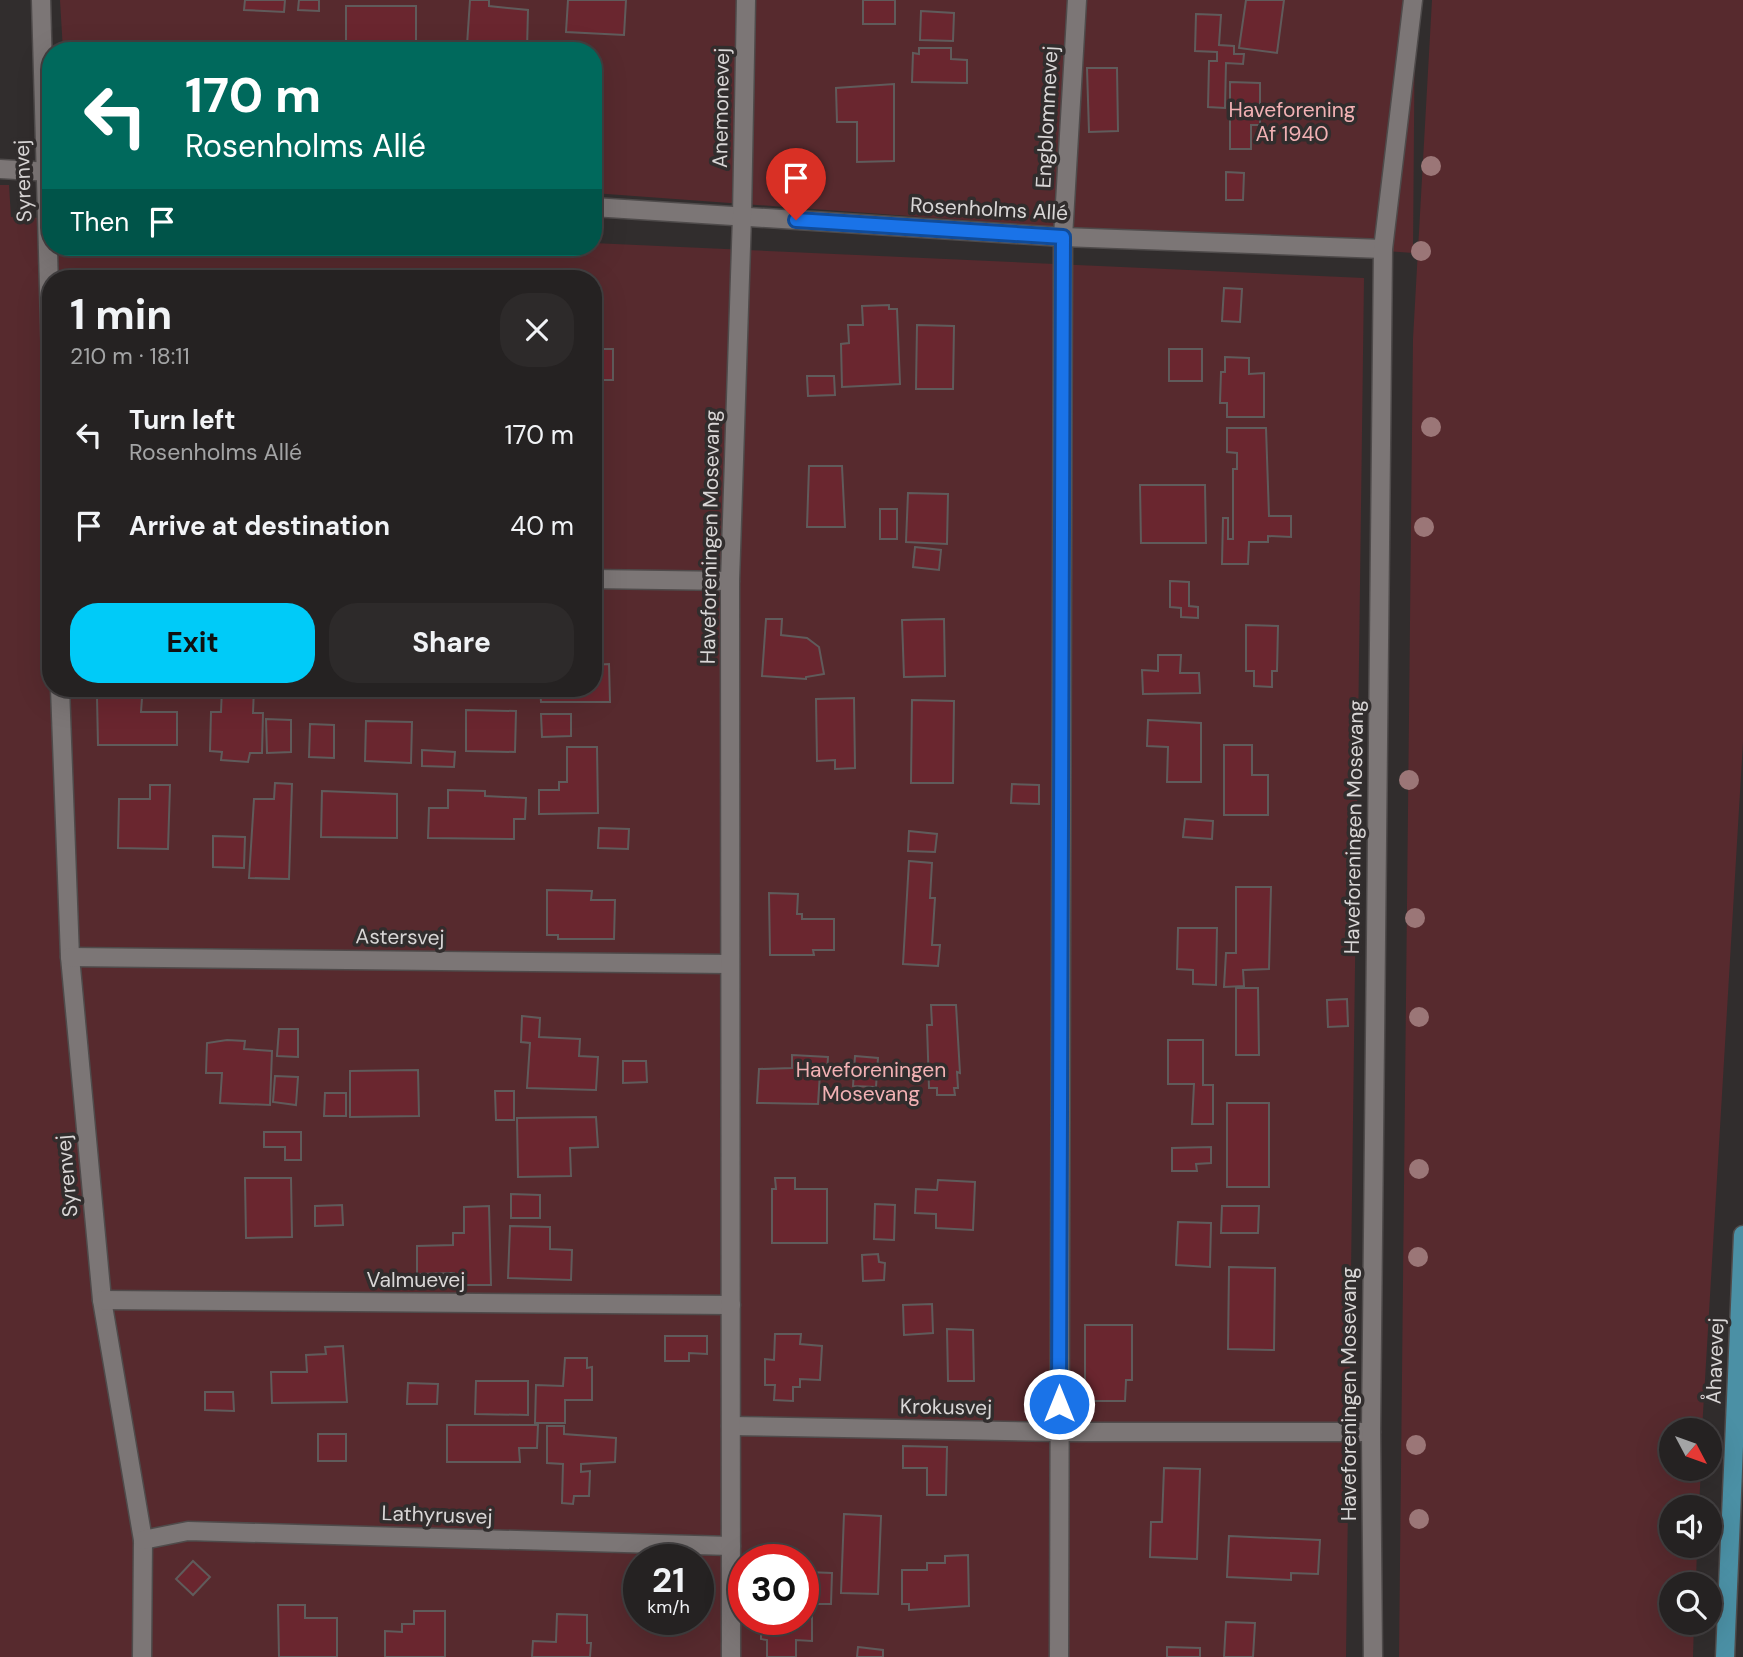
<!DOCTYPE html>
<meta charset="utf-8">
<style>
:root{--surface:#252222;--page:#2d2a2a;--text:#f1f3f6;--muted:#a3a4a5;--line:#423f40;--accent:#00cbf8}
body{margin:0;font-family:"DM Sans",sans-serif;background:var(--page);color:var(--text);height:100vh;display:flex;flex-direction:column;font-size:26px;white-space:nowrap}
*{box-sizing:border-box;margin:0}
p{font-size:23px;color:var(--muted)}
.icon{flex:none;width:38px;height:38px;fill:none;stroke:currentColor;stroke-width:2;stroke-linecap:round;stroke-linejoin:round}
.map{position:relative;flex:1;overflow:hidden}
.drawer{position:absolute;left:42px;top:270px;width:560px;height:427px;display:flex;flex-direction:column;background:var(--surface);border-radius:28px;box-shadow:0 7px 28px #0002,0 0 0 2px var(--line)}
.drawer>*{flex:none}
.top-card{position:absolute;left:42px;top:42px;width:560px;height:214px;border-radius:28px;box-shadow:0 7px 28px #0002,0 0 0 2px var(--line);background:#00695c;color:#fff;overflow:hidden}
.needle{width:46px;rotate:131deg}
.controls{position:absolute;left:1659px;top:1418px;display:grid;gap:14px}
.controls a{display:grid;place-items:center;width:63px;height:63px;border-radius:50%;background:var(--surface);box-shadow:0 7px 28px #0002,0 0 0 2px var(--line);font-size:35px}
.speed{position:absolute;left:623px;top:1544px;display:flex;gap:14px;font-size:35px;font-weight:700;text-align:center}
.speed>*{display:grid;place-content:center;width:91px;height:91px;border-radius:50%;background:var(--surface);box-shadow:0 7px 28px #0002,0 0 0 2px var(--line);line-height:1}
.speed small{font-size:18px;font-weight:400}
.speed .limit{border:10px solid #d22;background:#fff;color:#111}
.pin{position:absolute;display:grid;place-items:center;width:60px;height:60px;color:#fff;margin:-72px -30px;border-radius:50% 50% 50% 0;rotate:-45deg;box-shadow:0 0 7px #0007}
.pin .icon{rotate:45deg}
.me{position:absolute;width:77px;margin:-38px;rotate:0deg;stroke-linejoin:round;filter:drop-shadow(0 0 5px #0008)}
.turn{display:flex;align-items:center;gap:24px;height:147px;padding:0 28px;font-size:32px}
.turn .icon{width:91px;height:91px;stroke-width:2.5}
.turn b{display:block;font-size:49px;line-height:60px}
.then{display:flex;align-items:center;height:66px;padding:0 28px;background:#0003;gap:14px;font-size:26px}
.round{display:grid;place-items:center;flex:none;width:74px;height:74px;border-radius:28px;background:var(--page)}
.headline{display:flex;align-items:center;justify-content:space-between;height:119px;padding:0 28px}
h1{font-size:42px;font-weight:700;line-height:52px}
.action{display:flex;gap:14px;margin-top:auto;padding:14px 28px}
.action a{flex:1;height:80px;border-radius:28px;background:var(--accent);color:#111;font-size:28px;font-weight:700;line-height:80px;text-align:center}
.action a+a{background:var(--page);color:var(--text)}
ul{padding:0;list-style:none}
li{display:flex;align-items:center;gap:21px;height:91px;padding:0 28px}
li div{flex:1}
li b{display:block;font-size:26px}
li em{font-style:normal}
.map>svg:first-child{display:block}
.green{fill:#572a2e;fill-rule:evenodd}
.building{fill:#6a262f;stroke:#605b5b;stroke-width:2}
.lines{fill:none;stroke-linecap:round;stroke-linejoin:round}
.minor-casing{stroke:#4f4b4b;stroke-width:21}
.major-casing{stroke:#4f4b4b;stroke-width:21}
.minor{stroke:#7c7676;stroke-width:18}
.major{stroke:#4b90a5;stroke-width:18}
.tree{fill:#9b7677}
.route-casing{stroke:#114b97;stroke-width:18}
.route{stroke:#1a73e8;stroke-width:12}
.labels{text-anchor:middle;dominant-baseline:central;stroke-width:7;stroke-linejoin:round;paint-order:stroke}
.street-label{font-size:21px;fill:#d9d6d6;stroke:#312d2d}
.park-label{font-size:21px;fill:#f2b1b4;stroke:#312d2d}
</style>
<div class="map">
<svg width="1743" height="1657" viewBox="0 0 1743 1657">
<rect width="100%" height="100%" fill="#312d2d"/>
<g class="green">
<polygon points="60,0 1415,0 1413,253 593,193 593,51 63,51"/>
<polygon points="1432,0 1743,0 1743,742 1702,1430 1671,1430 1671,1468 1701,1468 1699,1507 1671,1507 1671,1545 1697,1545 1696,1584 1671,1584 1671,1622 1694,1622 1693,1657 1399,1657 1413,339"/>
<path d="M0 185H9L11 217 51 218V247H593V243L1364 278 1346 1657H0ZM51 278H593V688H51ZM639 1559H698V1619H639ZM744 1559H803V1619H744Z"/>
</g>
<g class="building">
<polygon points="245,0 285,0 284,12 244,10"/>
<polygon points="299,0 319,0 319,11 298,10"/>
<polygon points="470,0 489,0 489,6 528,10 527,49 467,45"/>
<polygon points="568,0 626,0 624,35 566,32"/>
<rect x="863" y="0" width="32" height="24"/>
<polygon points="1246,0 1284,0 1277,53 1239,48"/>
<rect x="346" y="6" width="70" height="45"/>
<polygon points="921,11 954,13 953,41 920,40"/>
<polygon points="1196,14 1221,15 1219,45 1234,46 1234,54 1244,54 1243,64 1226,63 1225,108 1208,107 1209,61 1217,61 1217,52 1195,51"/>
<polygon points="919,48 951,48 951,59 967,60 967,83 912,82 913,53 919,54"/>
<polygon points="1087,68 1117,68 1118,131 1089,132"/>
<polygon points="1230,82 1260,83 1260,125 1251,125 1251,149 1230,149"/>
<polygon points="894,84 894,161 857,162 857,122 837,122 836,88"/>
<polygon points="593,89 596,89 597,134 593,134"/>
<polygon points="1226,172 1244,173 1243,200 1226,200"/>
<polygon points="1224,288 1242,289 1240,322 1222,321"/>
<polygon points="889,305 889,309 897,309 900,384 842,387 841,344 849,343 848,325 863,325 862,306"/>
<polygon points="917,325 954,326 953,389 916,389"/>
<polygon points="593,335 594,349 613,349 613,380 593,380"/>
<rect x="1169" y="349" width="33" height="32"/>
<polygon points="1225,357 1249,358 1249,374 1264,373 1264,417 1227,417 1227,403 1220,403 1221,372 1225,372"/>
<polygon points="807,376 834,376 835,395 808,396"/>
<polygon points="1227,428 1266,428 1269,516 1291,516 1291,537 1268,536 1268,542 1249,542 1248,564 1222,564 1223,518 1228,518 1228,539 1233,539 1233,469 1237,469 1237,453 1227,452"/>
<polygon points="809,466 842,466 845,527 807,527"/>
<polygon points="1140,485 1205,485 1206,543 1141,543"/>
<polygon points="908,493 948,494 947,544 906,542"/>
<rect x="880" y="509" width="17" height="30"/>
<polygon points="915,547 941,550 939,570 913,567"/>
<polygon points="1170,581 1189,582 1189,606 1198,607 1198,618 1181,617 1181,608 1170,607"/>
<polygon points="766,619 782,619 781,635 807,638 819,647 824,674 806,677 806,679 762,676"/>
<polygon points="944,619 945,676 904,677 902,620"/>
<polygon points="1246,625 1278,626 1277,671 1272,671 1272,687 1254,686 1254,671 1246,671"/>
<polygon points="1158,655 1181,655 1180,673 1199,673 1200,693 1143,694 1142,670 1158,671"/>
<polygon points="609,664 610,702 541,702 540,688 593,688 593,665"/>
<polygon points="222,688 254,688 253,713 263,713 262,753 250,753 248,762 221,760 222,752 210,751 211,712 221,712"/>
<polygon points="97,697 142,698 141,712 177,712 177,745 98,745"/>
<polygon points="854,698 855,768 835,769 835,760 817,761 816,699"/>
<polygon points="912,700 954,701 953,783 911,783"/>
<polygon points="466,710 516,711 515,752 466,751"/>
<polygon points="541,714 571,714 571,736 542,737"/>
<polygon points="266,719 291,720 291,752 267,753"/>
<polygon points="1148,720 1201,723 1201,782 1167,782 1168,747 1147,746"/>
<polygon points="366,721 412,722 411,763 365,761"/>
<polygon points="310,724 334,725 334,758 309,757"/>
<polygon points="1224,745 1252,745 1252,775 1268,775 1268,815 1224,815"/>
<polygon points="567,747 597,747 598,813 539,814 539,790 559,790 559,782 567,782"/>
<polygon points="422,750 455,752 454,767 422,766"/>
<polygon points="275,783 292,784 289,879 249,878 254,799 274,799"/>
<polygon points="1012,784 1039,785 1039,804 1011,803"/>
<polygon points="150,785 170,785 168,849 118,848 119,799 150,799"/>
<polygon points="448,790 485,791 485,796 526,798 525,819 514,819 514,839 428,838 429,808 448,808"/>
<polygon points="322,791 397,794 397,838 321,837"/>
<polygon points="1185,819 1213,821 1212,839 1183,837"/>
<polygon points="599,828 629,829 628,849 598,848"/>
<polygon points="909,831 937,834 935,852 908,851"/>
<polygon points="213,836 245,837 244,868 213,867"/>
<polygon points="909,861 932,863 930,898 935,898 932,945 940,945 938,966 903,964"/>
<polygon points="1236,887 1271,887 1269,969 1243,970 1244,986 1224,987 1226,953 1236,953"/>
<polygon points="547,890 592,891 591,900 615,900 614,939 558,939 558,935 547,935"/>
<polygon points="769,893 798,894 797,914 802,914 802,919 834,919 834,950 813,950 814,955 770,955"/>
<polygon points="1178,928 1217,928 1216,985 1193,984 1193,970 1177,969"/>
<polygon points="1236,988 1258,988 1259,1055 1236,1055"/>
<polygon points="1347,999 1348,1026 1328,1027 1327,1000"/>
<polygon points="931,1005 956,1005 960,1073 957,1072 958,1088 954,1088 955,1095 937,1095 937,1088 929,1088 927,1025 932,1025"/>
<polygon points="522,1016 540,1018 539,1037 580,1039 579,1056 598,1057 596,1090 527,1088 530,1043 521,1042"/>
<polygon points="279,1029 298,1029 298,1057 277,1056"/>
<polygon points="227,1040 245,1041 244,1049 272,1051 270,1105 220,1103 222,1073 206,1073 207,1043"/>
<polygon points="1168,1040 1203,1040 1203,1085 1213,1085 1213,1124 1192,1124 1194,1084 1168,1084"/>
<polygon points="792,1055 828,1057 827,1073 820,1073 818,1104 757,1103 759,1069 792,1068"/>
<polygon points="855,1056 878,1058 876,1087 853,1086"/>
<polygon points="623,1061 646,1061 647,1082 623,1083"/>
<polygon points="418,1070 419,1116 350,1117 350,1071"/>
<polygon points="275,1076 298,1077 296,1105 273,1102"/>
<polygon points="495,1091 514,1091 514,1120 496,1120"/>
<polygon points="325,1093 346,1093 346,1116 324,1116"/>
<rect x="1227" y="1103" width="42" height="84"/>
<polygon points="596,1117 598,1147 570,1148 571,1176 518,1177 517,1118"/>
<polygon points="264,1132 301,1132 301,1160 285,1160 285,1147 264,1147"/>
<polygon points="1211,1147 1211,1163 1196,1164 1197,1171 1172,1171 1172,1148"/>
<polygon points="245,1178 291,1178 292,1237 246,1238"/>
<polygon points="775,1178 795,1178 795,1189 827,1189 827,1243 772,1243 772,1189 776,1189"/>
<polygon points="938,1180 975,1182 973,1230 936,1228 936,1214 915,1213 916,1189 937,1190"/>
<polygon points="511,1194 540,1195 540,1218 511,1218"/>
<polygon points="875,1204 895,1205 894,1240 874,1239"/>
<polygon points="342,1205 343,1225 315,1226 315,1206"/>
<polygon points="489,1206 491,1285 454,1285 454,1273 417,1274 417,1246 453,1245 453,1233 464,1233 464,1207"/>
<polygon points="1222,1206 1259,1206 1258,1233 1221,1233"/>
<polygon points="1178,1222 1211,1223 1210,1267 1176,1265"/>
<polygon points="510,1226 550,1227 550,1249 572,1250 571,1280 508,1278"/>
<polygon points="878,1254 879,1262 885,1263 884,1280 863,1281 862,1255"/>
<polygon points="1229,1267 1275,1268 1274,1350 1228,1349"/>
<polygon points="932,1304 933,1333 904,1335 903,1305"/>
<polygon points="1085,1325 1132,1325 1132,1380 1126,1380 1125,1401 1085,1401"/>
<polygon points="947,1329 973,1330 974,1381 948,1381"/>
<polygon points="775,1334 801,1334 800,1344 822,1346 820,1380 800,1379 800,1387 793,1387 793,1401 774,1400 775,1385 765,1385 765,1359 774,1360"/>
<polygon points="665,1336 707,1336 707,1354 689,1353 689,1361 665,1361"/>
<polygon points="343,1346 347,1402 272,1403 271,1372 307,1372 306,1355 326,1354 325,1347"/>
<polygon points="565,1358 587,1358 587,1368 592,1367 592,1400 565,1400 565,1423 535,1423 536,1385 563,1386"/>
<polygon points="476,1381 528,1381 528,1415 475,1414"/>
<polygon points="408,1383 438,1384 437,1404 407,1404"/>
<polygon points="205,1392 233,1392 234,1411 205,1410"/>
<polygon points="447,1425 538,1425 537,1448 519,1448 520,1462 447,1462"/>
<polygon points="547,1426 564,1426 564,1434 616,1438 615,1462 581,1464 581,1472 590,1471 589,1496 574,1496 573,1504 562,1503 563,1464 547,1463"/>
<rect x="318" y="1434" width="28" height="27"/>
<polygon points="903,1446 947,1447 946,1495 927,1495 927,1468 903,1468"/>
<polygon points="1164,1468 1200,1469 1197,1559 1150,1557 1151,1522 1162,1522"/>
<polygon points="844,1514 881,1516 878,1594 841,1593"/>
<polygon points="1229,1536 1320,1540 1318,1574 1291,1573 1291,1580 1227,1577"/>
<polygon points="968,1555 969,1606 909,1610 909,1604 902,1604 902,1570 927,1570 927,1563 945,1563 945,1556"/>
<polygon points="193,1561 210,1577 193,1595 176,1579"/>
<polygon points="807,1572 832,1573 831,1604 806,1604"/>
<polygon points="278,1605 305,1605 305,1618 337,1618 337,1657 279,1657"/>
<polygon points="414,1611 445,1611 445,1657 385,1657 385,1631 402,1632 402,1624 414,1624"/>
<polygon points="803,1613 812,1613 812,1641 796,1640 796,1657 767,1657 767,1640 761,1639 761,1619 803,1619"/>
<polygon points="557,1614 587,1615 587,1643 591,1643 590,1657 532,1657 533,1641 556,1642"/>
<polygon points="1226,1622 1255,1623 1253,1657 1224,1657"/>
<polygon points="858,1647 883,1650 883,1657 857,1657"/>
<polygon points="1167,1647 1200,1648 1200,1657 1167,1657"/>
</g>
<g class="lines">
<g class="minor-casing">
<g id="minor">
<polyline points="41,0 51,360"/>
<polyline points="0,169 51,172"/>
<polyline points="593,207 1063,237 1383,249"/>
<polyline points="593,579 730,581"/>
<polyline points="60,688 70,957 102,1300 143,1540 142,1657"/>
<polyline points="70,957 730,964"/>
<polyline points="102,1300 731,1305"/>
<polyline points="731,1426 1059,1432 1371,1432"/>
<polyline points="143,1540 188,1531 731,1546"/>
<polyline points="731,1657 730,581 742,216 746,0"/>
<polyline points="1059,1657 1063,237 1077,0"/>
<polyline points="1373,1657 1371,1432 1383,249 1413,0"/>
</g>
</g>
<g class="major-casing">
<polyline id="major" points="1725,1657 1743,1235"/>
</g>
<use href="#minor" class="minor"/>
<use href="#major" class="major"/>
</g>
<g class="tree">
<circle cx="1431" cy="166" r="10"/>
<circle cx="1421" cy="251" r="10"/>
<circle cx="1431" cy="427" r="10"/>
<circle cx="1424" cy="527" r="10"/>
<circle cx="1409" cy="780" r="10"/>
<circle cx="1415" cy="918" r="10"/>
<circle cx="1419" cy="1017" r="10"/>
<circle cx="1419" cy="1169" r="10"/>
<circle cx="1418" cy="1257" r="10"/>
<circle cx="1416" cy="1445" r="10"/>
<circle cx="1419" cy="1519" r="10"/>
</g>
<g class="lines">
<g class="route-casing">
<polyline id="route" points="796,220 1063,237 1059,1404"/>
</g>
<use href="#route" class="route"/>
</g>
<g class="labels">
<g class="street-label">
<text transform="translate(721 108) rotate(-89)">Anemonevej</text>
<text transform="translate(1047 117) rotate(-87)">Engblommevej</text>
<text transform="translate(23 181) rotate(-92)">Syrenvej</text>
<text transform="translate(989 209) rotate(3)">Rosenholms Allé</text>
<text transform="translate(710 537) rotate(-89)">Haveforeningen Mosevang</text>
<text transform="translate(1354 827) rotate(-89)">Haveforeningen Mosevang</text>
<text transform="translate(400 937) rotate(1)">Astersvej</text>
<text transform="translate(67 1176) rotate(-95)">Syrenvej</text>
<text x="416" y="1280">Valmuevej</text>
<text transform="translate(1715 1361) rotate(-88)">Åhavevej</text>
<text transform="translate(1349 1394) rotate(-90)">Haveforeningen Mosevang</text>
<text transform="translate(946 1407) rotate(1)">Krokusvej</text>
<text transform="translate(437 1515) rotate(2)">Lathyrusvej</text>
</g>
<g class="park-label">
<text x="1292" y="110">Haveforening<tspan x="1292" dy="24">Af 1940</tspan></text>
<text x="871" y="1070">Haveforeningen<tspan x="871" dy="24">Mosevang</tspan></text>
</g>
</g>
</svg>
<div class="controls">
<a><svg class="needle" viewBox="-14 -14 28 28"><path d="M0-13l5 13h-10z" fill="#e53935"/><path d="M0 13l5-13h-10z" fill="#a3a4a5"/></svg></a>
<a><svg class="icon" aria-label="sound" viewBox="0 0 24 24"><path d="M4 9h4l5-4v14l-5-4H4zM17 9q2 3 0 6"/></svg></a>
<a><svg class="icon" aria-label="search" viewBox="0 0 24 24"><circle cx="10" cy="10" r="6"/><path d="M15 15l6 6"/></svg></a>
</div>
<div class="speed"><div>21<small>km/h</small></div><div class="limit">30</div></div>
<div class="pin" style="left:796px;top:220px;background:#d93025"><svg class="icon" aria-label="arrive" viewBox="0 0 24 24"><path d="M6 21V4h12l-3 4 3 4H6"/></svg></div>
<svg class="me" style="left:1059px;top:1404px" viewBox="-20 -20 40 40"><circle r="17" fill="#1a73e8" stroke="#fff" stroke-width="3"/><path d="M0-11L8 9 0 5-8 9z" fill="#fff"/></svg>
<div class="top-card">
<div class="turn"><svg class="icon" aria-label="left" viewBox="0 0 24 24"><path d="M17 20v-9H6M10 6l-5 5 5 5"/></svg><div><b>170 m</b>Rosenholms Allé</div></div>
<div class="then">Then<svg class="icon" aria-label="arrive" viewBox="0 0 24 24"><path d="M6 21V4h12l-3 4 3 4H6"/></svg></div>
</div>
<section class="drawer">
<div class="headline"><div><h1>1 min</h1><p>210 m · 18:11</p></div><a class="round"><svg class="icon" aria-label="close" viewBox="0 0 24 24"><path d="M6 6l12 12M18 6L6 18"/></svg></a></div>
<ul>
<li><svg class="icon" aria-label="left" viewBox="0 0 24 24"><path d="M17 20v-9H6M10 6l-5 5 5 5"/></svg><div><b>Turn left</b><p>Rosenholms Allé</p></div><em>170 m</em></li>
<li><svg class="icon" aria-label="arrive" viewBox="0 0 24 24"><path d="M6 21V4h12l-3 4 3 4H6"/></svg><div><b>Arrive at destination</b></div><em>40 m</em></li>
</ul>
<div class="action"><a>Exit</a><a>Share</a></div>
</section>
</div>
